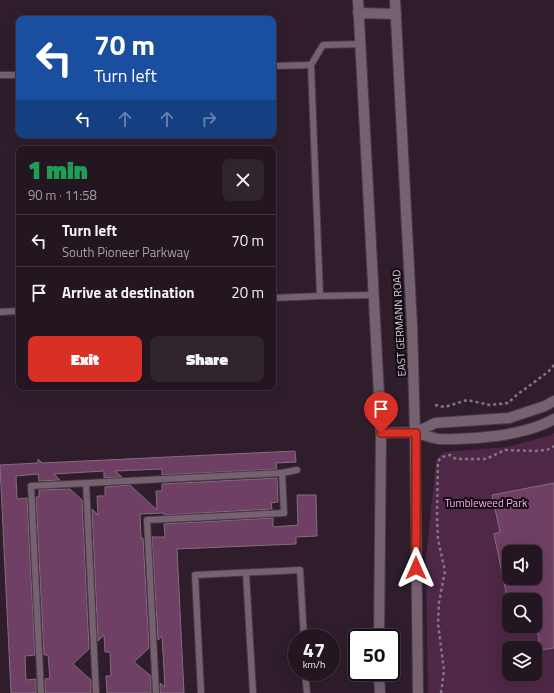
<!DOCTYPE html>
<meta charset="utf-8">
<style>
:root{--surface:#231620;--page:#2f232d;--text:#f1f3f6;--muted:#a39fa5;--line:#40353e;--accent:#d93025}
body{margin:0;font-family:"Titillium Web",sans-serif;background:var(--page);color:var(--text);height:100vh;display:flex;flex-direction:column;font-size:15px;white-space:nowrap}
*{box-sizing:border-box;margin:0}
p{font-size:13px;color:var(--muted)}
.icon{flex:none;width:22px;height:22px;fill:none;stroke:currentColor;stroke-width:2;stroke-linecap:round;stroke-linejoin:round}
.map{position:relative;flex:1;overflow:hidden}
.details{position:absolute;left:16px;top:146px;width:260px;height:244px;display:flex;flex-direction:column;background:var(--surface);border-radius:8px;box-shadow:0 4px 16px #0002,0 0 0 1px var(--line)}
.details>*{flex:none}
.hud{position:absolute;left:16px;top:16px;width:260px;height:122px;border-radius:8px;box-shadow:0 4px 16px #0002,0 0 0 1px var(--line);background:#1a4fa0;color:#fff;overflow:hidden}
.tools{position:absolute;left:502px;top:545px;display:grid;gap:8px}
.tools a{display:grid;place-items:center;width:40px;height:40px;border-radius:8px;background:var(--surface);box-shadow:0 4px 16px #0002,0 0 0 1px var(--line);font-size:20px}
.speed{position:absolute;left:288px;top:629px;display:flex;gap:8px;font-size:20px;font-weight:700;text-align:center}
.speed>*{display:grid;place-content:center;width:52px;height:52px;border-radius:50%;background:var(--surface);box-shadow:0 4px 16px #0002,0 0 0 1px var(--line);line-height:1}
.speed small{font-size:10px;font-weight:400}
.speed .limit{border:2px solid #111;border-radius:6px;background:#fff;color:#111}
.pin{position:absolute;display:grid;place-items:center;width:34px;height:34px;color:#fff;margin:-41px -17px;border-radius:50% 50% 50% 0;rotate:-45deg;box-shadow:0 0 4px #0007}
.pin .icon{rotate:45deg}
.me{position:absolute;width:44px;margin:-22px;rotate:0deg;stroke-linejoin:round;filter:drop-shadow(0 0 3px #0008)}
.turn{display:flex;align-items:center;gap:14px;height:84px;padding:0 12px;font-size:18px}
.turn .icon{width:52px;height:52px;stroke-width:2.5}
.turn b{display:block;font-size:28px;line-height:34px}
.lanes{display:flex;align-items:center;height:38px;padding:0 12px;background:#0003;justify-content:center;gap:20px;direction:ltr}
.lanes .off{opacity:.35}
.round{display:grid;place-items:center;flex:none;width:42px;height:42px;border-radius:8px;background:var(--page)}
.overview{display:flex;align-items:center;justify-content:space-between;height:68px;padding:0 12px}
h1{font-size:24px;font-weight:800;line-height:30px;color:#1e9e55}
.action{display:flex;gap:8px;margin-top:auto;padding:8px 12px}
.action a{flex:1;height:46px;border-radius:8px;background:var(--accent);color:#fff;font-size:16px;font-weight:800;line-height:46px;text-align:center}
.action a+a{background:var(--page);color:var(--text)}
ul{padding:0;list-style:none}
li{display:flex;align-items:center;gap:12px;height:52px;padding:0 12px;border-top:1px solid var(--line)}
li div{flex:1}
li b{display:block;font-size:15px}
li em{font-style:normal}
.map>svg:first-child{display:block}
.green{fill:#4e2846;fill-rule:evenodd}
.building{fill:#6f3f65;stroke:#836e7d;fill-rule:evenodd}
.lines{fill:none;stroke-linecap:round;stroke-linejoin:round}
.service-casing{stroke:#493b46;stroke-width:8}
.minor-casing{stroke:#493b46;stroke-width:12}
.secondary-casing{stroke:#493b46;stroke-width:12}
.path{stroke:#857682;stroke-width:2.5;stroke-dasharray:3 3;stroke-linecap:butt}
.service{stroke:#766171;stroke-width:6}
.minor{stroke:#766171;stroke-width:10}
.secondary{stroke:#766171;stroke-width:10}
.route-casing{stroke:#8d1f18;stroke-width:10}
.route{stroke:#d93025;stroke-width:7}
.labels{text-anchor:middle;dominant-baseline:central;stroke-width:4;stroke-linejoin:round;paint-order:stroke}
.street-label{font-size:11px;fill:#dcd0d9;stroke:#120a10}
.park-label{font-size:11px;fill:#fdb1ec;stroke:#120a10}
</style>
<div class="map">
<svg width="554" height="693" viewBox="0 0 554 693">
<rect width="100%" height="100%" fill="#2f1d2b"/>
<path class="green" d="M554 433V693H428L426 558 436 462 441 454 445 452 507 447 548 436ZM509 552H535V578H509ZM509 600H535V626H509ZM509 648H535V674H509Z"/>
<g class="building">
<polygon points="295,451 296,462 276,463 277,469 162,475 162,469 115,471 122,477 104,478 104,471 54,474 60,480 39,481 38,474 16,476 17,499 27,498 35,655 25,656 26,680 36,679 36,693 11,693 0,465 38,463 38,459 42,463"/>
<polygon points="277,478 278,502 271,503 272,509 164,515 164,513 140,514 141,538 143,538 149,648 134,662 151,676 151,693 107,693 106,676 111,676 110,652 105,652 104,635 98,641 92,509 98,515 97,496 105,496 105,487 130,485 157,510 156,491 162,491 162,484"/>
<path d="M554 483V648L541 650 535 620V600H531L530 597 509 600 508 602 494 534 500 532 492 495ZM509 552H535V578H509Z"/>
<polygon points="70,489 82,500 89,649 73,664 91,680 91,693 45,693 45,679 50,678 49,667 48,655 44,655 36,497 39,497 39,490"/>
<polygon points="297,495 316,495 317,536 296,537 296,544 177,549 184,693 160,693 160,683 165,687 162,636 158,640 152,537 165,537 164,524 273,518 273,527 298,525"/>
</g>
<g class="lines">
<g class="service-casing">
<g id="service">
<polyline points="360,44 323,45 311,65 320,296 374,295"/>
<polyline points="273,66 311,65"/>
<polyline points="0,75 19,75"/>
<polyline points="273,298 320,296"/>
<polyline points="0,312 19,311"/>
<polyline points="282,473 297,470"/>
<polyline points="86,483 96,693"/>
<polyline points="246,573 253,693"/>
<polyline points="305,672 307,693"/>
<polyline points="41,693 31,486 282,473 284,513 147,520 156,693"/>
<polyline points="201,693 195,575 300,570 304,638"/>
</g>
</g>
<g class="minor-casing">
<g id="minor">
<path d="M381 433C392 433 404 432 415 433 423 434 431 438 439 439 472 440 525 436 554 419"/>
<polyline points="415,433 435,423 509,418 545,406 554,401"/>
</g>
</g>
<g class="secondary-casing">
<g id="secondary">
<polyline points="358,0 381,433 379,638"/>
<polyline points="395,0 412,325 415,433 418,693"/>
<polyline points="358,13 396,14"/>
<polyline points="379,672 380,693"/>
</g>
</g>
<g class="path">
<polyline points="435,405 445,407 467,400 490,405 508,403 518,394 548,372 554,365"/>
<polyline points="441,693 444,671 438,623 439,602 445,571 438,539 437,518 438,461 442,457 450,455 456,459 486,459 505,450 536,451 547,450 554,446"/>
</g>
<use href="#service" class="service"/>
<use href="#minor" class="minor"/>
<use href="#secondary" class="secondary"/>
</g>
<g class="lines">
<g class="route-casing">
<polyline id="route" points="381,433 416,433 416,568"/>
</g>
<use href="#route" class="route"/>
</g>
<g class="labels">
<g class="street-label">
<text transform="translate(399 323) rotate(-93)">EAST GERMANN ROAD</text>
</g>
<g class="park-label">
<text x="486" y="503">Tumbleweed Park</text>
</g>
</g>
</svg>
<div class="tools">
<a><svg class="icon" aria-label="sound" viewBox="0 0 24 24"><path d="M4 9h4l5-4v14l-5-4H4zM17 9q2 3 0 6"/></svg></a>
<a><svg class="icon" aria-label="search" viewBox="0 0 24 24"><circle cx="10" cy="10" r="6"/><path d="M15 15l6 6"/></svg></a>
<a><svg class="icon" aria-label="layers" viewBox="0 0 24 24"><path d="M12 4l9 5-9 5-9-5zM3 14l9 5 9-5"/></svg></a>
</div>
<div class="speed"><div>47<small>km/h</small></div><div class="limit">50</div></div>
<div class="pin" style="left:381px;top:433px;background:#d93025"><svg class="icon" aria-label="arrive" viewBox="0 0 24 24"><path d="M6 21V4h12l-3 4 3 4H6"/></svg></div>
<svg class="me" style="left:416px;top:568px" viewBox="-20 -20 40 40"><path d="M0-17L14 15 0 8-14 15z" fill="#d93025" stroke="#fff" stroke-width="4"/></svg>
<div class="hud">
<div class="turn"><svg class="icon" aria-label="left" viewBox="0 0 24 24"><path d="M17 20v-9H6M10 6l-5 5 5 5"/></svg><div><b>70 m</b>Turn left</div></div>
<div class="lanes"><svg class="icon" aria-label="left" viewBox="0 0 24 24"><path d="M17 20v-9H6M10 6l-5 5 5 5"/></svg><svg class="icon off" aria-label="ahead" viewBox="0 0 24 24"><path d="M12 20V5M6 11l6-6 6 6"/></svg><svg class="icon off" aria-label="ahead" viewBox="0 0 24 24"><path d="M12 20V5M6 11l6-6 6 6"/></svg><svg class="icon off" aria-label="right" viewBox="0 0 24 24"><path d="M7 20v-9h11M14 6l5 5-5 5"/></svg></div>
</div>
<section class="details">
<div class="overview"><div><h1>1 min</h1><p>90 m · 11:58</p></div><a class="round"><svg class="icon" aria-label="close" viewBox="0 0 24 24"><path d="M6 6l12 12M18 6L6 18"/></svg></a></div>
<ul>
<li><svg class="icon" aria-label="left" viewBox="0 0 24 24"><path d="M17 20v-9H6M10 6l-5 5 5 5"/></svg><div><b>Turn left</b><p>South Pioneer Parkway</p></div><em>70 m</em></li>
<li><svg class="icon" aria-label="arrive" viewBox="0 0 24 24"><path d="M6 21V4h12l-3 4 3 4H6"/></svg><div><b>Arrive at destination</b></div><em>20 m</em></li>
</ul>
<div class="action"><a>Exit</a><a>Share</a></div>
</section>
</div>
